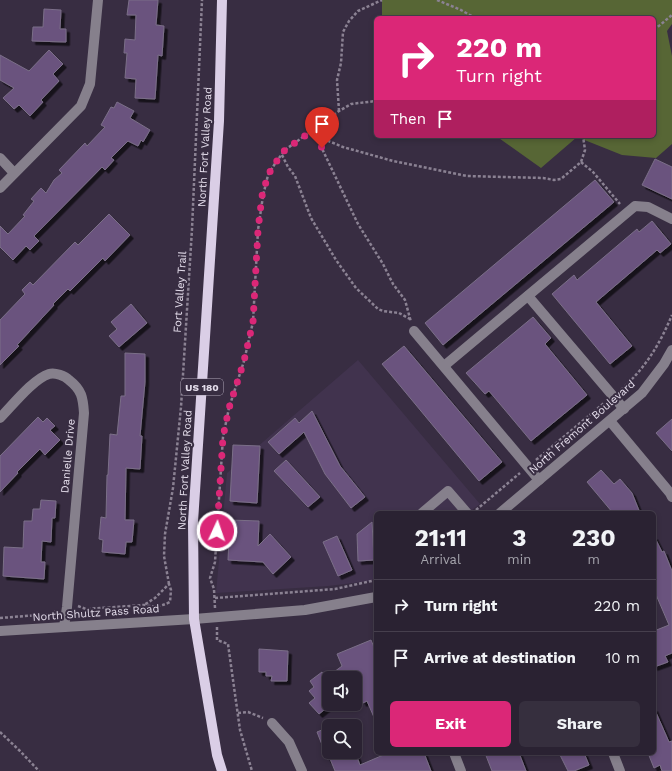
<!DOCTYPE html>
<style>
:root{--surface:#2a2232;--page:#362f3e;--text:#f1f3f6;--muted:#a5a4ac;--line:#463f4d;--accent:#db2777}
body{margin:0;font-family:"Work Sans",sans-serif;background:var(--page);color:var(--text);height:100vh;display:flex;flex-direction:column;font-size:15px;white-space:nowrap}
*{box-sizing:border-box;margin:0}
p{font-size:13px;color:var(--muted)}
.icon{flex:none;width:22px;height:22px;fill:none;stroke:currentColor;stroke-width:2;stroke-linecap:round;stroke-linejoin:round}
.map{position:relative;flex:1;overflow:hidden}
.drawer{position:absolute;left:374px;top:511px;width:282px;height:244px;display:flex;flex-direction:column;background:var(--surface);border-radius:6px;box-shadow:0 2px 6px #0003,0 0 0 1px var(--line)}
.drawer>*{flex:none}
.banner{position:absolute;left:374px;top:16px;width:282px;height:122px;border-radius:6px;box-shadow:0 2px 6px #0003,0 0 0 1px var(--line);background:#db2777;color:#fff;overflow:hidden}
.fabs{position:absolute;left:322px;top:671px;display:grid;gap:8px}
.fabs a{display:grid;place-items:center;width:40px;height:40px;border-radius:6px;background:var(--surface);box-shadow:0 2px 6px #0003,0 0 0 1px var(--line);font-size:20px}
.pin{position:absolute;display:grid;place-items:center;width:34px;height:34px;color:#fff;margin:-41px -17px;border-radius:50% 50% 50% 0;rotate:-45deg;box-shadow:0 0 4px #0007}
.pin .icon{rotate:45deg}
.me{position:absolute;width:44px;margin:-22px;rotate:3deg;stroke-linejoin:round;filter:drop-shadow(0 0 3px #0008)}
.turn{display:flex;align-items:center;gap:14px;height:84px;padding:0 16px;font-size:18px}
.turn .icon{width:52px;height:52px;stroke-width:2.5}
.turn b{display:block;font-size:28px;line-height:34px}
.then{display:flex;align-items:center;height:38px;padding:0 16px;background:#0003;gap:8px;font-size:15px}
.eta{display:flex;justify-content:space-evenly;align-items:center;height:68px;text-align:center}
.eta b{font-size:24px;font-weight:700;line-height:28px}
.cta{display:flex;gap:8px;margin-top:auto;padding:8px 16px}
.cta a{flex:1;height:46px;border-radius:6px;background:var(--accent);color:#fff;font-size:16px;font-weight:700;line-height:46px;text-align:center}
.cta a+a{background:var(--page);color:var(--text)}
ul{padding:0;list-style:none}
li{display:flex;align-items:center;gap:12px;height:52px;padding:0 16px;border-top:1px solid var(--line)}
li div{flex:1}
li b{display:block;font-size:15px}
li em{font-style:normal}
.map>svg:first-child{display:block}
.built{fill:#41334e}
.forest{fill:#576635}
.building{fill:#6a537e;stroke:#7b6f88;filter:url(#shadow)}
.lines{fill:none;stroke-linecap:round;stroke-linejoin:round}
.path{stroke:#8b8293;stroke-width:2.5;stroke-dasharray:3 2;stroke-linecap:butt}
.minor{stroke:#86808c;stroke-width:10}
.major{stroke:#dacee6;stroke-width:10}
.route{stroke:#db2777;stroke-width:7;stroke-dasharray:0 12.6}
.labels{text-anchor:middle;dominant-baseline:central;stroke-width:4;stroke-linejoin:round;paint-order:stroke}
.shield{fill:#382d42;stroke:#b0a8b8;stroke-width:1}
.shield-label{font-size:10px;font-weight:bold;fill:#e4ddeb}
.street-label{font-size:11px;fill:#e4ddeb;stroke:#382d42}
</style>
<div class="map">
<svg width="672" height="771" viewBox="0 0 672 771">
<defs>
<filter id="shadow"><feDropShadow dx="3.5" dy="3.5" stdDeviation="0" flood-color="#0009"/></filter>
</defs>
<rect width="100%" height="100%" fill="#382d42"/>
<polygon class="built" points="358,360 480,504 468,513 376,513 376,578 370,581 328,586 216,593 227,473"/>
<polygon class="forest" points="382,0 672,0 672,24 667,31 672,56 672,144 656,158 622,155 577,137 541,168 496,136 654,136 654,18 382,18"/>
<g class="building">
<polygon points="129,0 158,0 156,25 164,26 162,56 158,55 155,99 135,98 136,79 125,78 127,53 124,53 125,39 135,40 136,15 127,15"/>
<polygon points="44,9 61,10 60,29 66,29 66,42 32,41 33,27 43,27"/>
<polygon points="49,50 63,64 53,74 59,81 41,100 43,102 30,116 19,105 14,109 3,98 14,88 0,80 0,55 29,71"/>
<polygon points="117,102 134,111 130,118 150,130 143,142 141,140 138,146 128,141 111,158 114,160 105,170 102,167 34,236 39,241 30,250 26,246 13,260 0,247 0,226 8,234 25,216 23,215 34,201 31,199 41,188 46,193 54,180 62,173 59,170 85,143 87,146 105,127 101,125 111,107 114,108"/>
<polygon points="655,159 672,167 672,199 642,185"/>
<polygon points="595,180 614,202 443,345 425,323"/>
<polygon points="109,214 130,235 105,261 103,258 70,291 68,289 53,304 54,305 17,345 19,346 0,365 0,320 25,294 22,290 30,282 33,285 75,242 78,245"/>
<polygon points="652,221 671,244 660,253 657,250 596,302 632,346 610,364 552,294 574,275 577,280 637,229 639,232"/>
<polygon points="131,304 147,323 119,347 109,336 117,329 111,322"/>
<polygon points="533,317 551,338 545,344 587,395 531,441 489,391 485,394 466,373"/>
<polygon points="404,346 502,462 479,481 382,364"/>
<polygon points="125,353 145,354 145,382 140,436 142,436 140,469 126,468 125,520 134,520 132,542 126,542 125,554 102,552 103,540 99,539 101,517 106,518 107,475 108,475 110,434 117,435 121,396 125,396"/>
<polygon points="312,411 340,466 365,497 351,508 325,474 304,432 279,454 268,442 295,418 299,423"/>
<polygon points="38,417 43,422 47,418 55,426 50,430 60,440 45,455 40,449 17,472 18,473 0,492 0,456"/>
<polygon points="672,419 672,451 656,433"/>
<polygon points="233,445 260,446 257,503 230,501"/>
<polygon points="286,460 320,497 308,507 274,471"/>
<polygon points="601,470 614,484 620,479 632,493 640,513 613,513 587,482"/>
<polygon points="41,500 56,501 55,518 52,518 51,542 42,541 41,562 45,562 44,579 3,576 4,547 23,548 24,521 32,521 33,509 40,509"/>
<polygon points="230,520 259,521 258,546 270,534 291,557 273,574 263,562 228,560"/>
<polygon points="372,522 374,560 358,561 357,534"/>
<polygon points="337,536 352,570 338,576 323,542"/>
<polygon points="654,536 662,552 664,551 672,571 672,653 665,656 668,662 654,667 654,631 669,625 654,590"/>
<polygon points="371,640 376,652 376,722 367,701 363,703 355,686 355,678 352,678 351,676 345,678 326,678 329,681 329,706 319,714 309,703 315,698 309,691 314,687 310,681 322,672 326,678 342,666 337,654"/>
<polygon points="259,649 288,651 287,681 271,681 272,676 266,676 266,672 259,672"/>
<polygon points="654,708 669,742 672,741 672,771 662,771 660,765 654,768 648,753 654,753"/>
<polygon points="329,727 329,752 355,752 360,765 388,753 424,753 431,771 335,771 329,756 328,760 317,732"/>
<polygon points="485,753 519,753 526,771 492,771"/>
<polygon points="559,753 584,753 589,765 574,771 568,771"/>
</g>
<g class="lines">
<g class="path">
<polyline points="437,0 461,10 475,18"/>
<polyline points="654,30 672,15"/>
<polyline points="339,111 337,80 341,63 343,32 349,21 358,11 382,0"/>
<polyline points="309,133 343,147 393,161 467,176 543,178 554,180 561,179 581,162 585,150 583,136"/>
<polyline points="316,136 358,224 383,264 393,284 405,300 411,322"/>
<polyline points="282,155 288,167 295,176 311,218 336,260 356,288 378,309 383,311 399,313 410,319"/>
<polyline points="581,162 593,172 620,204"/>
<path d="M621 390C645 368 659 346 672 315"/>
<polyline points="536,460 604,403"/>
<polyline points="476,510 520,473"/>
<polyline points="169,584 164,556 165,534 173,488 181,407 192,229 202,0"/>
<polyline points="215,598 335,589 376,580"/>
<path d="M78 606 86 609 144 605C154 607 160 607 170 602L171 590 169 584 155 598 144 605"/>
<polyline points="215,608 214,589 210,578 215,562 223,437 229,408 244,361 253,322 258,230 263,196 268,175 276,162 285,150 339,111 351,104 376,101"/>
<polyline points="0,618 52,614 56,611"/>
<polyline points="217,627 217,640 228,644 240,730 252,771"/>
<polyline points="238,713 248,712 263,718"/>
<polyline points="0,732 20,751 39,771"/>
</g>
<g class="minor">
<polyline points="0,158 14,173"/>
<polyline points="0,188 81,106 90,84 98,0"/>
<polyline points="528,296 624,409"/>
<polyline points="414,331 539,480"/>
<polyline points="444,366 635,206 648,207 672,219"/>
<path d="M0 418C12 406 33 379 49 374 55 372 65 376 69 380 82 390 83 398 84 413L67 607 64 627"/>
<polyline points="610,421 670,493 672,497"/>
<polyline points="422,513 448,491 467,513"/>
<polyline points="500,513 642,393 664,364 672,350"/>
<polyline points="0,631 194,619 305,610 376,597"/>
<polyline points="272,723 289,742 302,771"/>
<polyline points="454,753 461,771"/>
<polyline points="613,753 620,771"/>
</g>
<polyline class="major" points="222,771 217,755 194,619 193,522 219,121 222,0"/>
</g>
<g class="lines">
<polyline class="route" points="217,531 223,437 229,408 244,361 253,322 258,230 262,196 268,175 276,162 285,150 309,133 316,136 322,148"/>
</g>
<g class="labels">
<rect class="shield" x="181" y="379" width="42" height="16" rx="3"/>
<g class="shield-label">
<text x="202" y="387">US 180</text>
</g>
<g class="street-label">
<text transform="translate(205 147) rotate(-87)">North Fort Valley Road</text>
<text transform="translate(180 292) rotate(-86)">Fort Valley Trail</text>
<text transform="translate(582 427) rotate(-41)">North Fremont Boulevard</text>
<text transform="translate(68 456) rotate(-85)">Danielle Drive</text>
<text transform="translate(185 470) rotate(-87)">North Fort Valley Road</text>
<text transform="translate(96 613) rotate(-4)">North Shultz Pass Road</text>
</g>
</g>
</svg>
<div class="fabs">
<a><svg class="icon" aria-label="sound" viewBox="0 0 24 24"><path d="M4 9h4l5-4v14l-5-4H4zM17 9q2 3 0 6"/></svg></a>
<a><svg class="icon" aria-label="search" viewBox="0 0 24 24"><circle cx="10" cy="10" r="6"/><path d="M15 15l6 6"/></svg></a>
</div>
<div class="pin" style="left:322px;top:148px;background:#d93025"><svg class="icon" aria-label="arrive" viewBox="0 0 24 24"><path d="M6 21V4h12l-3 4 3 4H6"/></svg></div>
<svg class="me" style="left:217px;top:531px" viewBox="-20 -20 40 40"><circle r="17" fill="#db2777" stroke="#fff" stroke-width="3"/><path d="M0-11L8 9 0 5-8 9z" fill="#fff"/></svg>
<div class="banner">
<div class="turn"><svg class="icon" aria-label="right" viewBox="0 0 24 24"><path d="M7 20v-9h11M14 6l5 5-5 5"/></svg><div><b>220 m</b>Turn right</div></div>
<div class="then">Then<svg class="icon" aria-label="arrive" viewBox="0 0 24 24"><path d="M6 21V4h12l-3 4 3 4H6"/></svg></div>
</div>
<section class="drawer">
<div class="eta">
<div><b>21:11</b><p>Arrival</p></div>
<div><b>3</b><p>min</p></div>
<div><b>230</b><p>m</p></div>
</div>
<ul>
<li><svg class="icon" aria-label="right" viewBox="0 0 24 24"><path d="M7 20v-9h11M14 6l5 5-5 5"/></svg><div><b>Turn right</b></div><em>220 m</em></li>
<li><svg class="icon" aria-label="arrive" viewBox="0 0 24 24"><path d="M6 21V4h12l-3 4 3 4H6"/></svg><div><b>Arrive at destination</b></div><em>10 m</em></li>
</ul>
<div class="cta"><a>Exit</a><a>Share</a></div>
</section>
</div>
